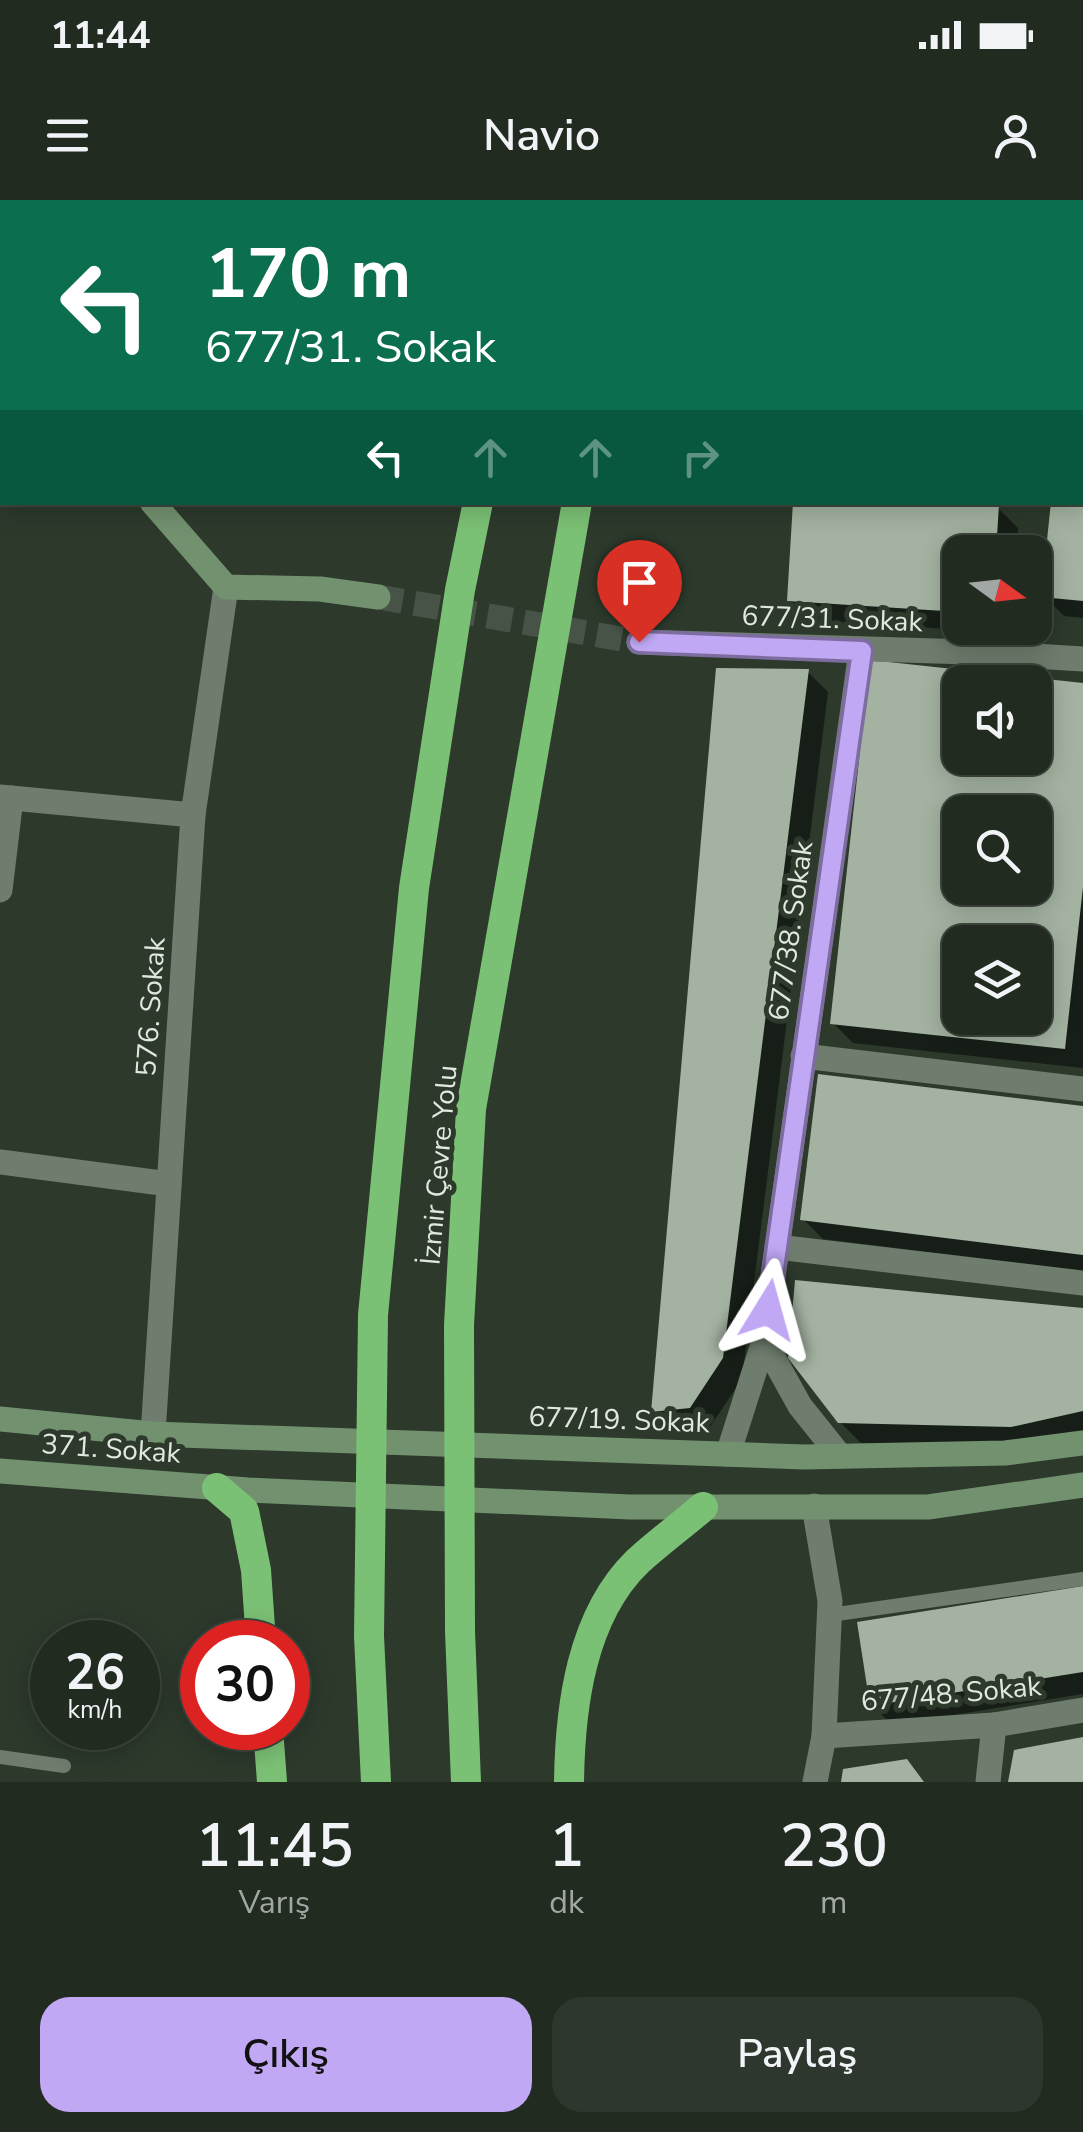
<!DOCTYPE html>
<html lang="tr">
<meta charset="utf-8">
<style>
:root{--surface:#212b20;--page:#2d372d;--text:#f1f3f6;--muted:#a2a7a5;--line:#3e473e;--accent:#c0a8f4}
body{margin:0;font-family:"Nunito Sans",sans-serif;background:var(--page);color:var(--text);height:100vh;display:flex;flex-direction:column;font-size:38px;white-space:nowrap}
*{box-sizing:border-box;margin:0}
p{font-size:32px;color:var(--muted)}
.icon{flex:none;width:55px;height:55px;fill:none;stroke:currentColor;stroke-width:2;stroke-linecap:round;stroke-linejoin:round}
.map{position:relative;height:1582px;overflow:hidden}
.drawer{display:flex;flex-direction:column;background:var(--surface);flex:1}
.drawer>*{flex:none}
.top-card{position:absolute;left:0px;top:0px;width:1085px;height:305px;box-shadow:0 5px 25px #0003,0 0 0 2px var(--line);background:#0b6e4f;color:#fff;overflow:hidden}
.needle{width:65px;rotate:105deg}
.controls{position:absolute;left:942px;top:335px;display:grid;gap:20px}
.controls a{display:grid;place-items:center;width:110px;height:110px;border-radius:20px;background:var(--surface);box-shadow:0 5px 25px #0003,0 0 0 2px var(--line);font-size:50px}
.speed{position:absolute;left:30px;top:1420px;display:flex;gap:20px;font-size:50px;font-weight:700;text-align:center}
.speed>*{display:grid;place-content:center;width:130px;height:130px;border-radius:50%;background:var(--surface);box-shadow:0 5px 25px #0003,0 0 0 2px var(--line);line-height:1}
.speed small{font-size:25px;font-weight:400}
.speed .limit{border:15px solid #d22;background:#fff;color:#111}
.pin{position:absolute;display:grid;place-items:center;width:85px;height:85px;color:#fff;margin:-102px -42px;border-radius:50% 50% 50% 0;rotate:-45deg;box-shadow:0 0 10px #0007}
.pin .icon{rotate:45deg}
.me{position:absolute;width:110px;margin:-55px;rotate:8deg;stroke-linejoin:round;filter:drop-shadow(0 0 8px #0008)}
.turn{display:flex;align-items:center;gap:35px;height:210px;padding:0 40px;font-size:45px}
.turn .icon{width:130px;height:130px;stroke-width:2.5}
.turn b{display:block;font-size:70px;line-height:85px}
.lanes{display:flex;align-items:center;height:95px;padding:0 40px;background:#0003;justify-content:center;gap:50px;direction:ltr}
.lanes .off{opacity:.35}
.eta{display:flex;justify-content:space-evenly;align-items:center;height:170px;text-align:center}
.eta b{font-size:60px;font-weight:600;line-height:70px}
.button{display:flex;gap:20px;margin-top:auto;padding:20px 40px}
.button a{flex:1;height:115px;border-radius:30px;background:var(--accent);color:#111;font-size:40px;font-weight:600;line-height:115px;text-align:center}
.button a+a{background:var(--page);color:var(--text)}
.status{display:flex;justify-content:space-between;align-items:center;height:70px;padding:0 50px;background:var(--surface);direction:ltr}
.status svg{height:28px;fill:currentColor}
header{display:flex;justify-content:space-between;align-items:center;height:130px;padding:0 40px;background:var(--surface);font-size:45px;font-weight:600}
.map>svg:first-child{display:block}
.shadow{fill:#0007;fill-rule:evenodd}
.building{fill:#a3b2a1;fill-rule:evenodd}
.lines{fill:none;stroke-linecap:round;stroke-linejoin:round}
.secondary-tunnel{stroke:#475346;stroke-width:25;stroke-dasharray:25 12;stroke-linecap:butt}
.lane{stroke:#6e7d6d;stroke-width:14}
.street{stroke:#6e7d6d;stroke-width:25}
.secondary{stroke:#72916f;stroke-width:25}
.highway{stroke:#7bc175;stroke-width:30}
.route-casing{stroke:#7d6d9f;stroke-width:25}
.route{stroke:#c0a8f4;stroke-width:18}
.labels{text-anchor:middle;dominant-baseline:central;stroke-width:10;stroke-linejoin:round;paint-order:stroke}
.street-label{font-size:28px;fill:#e0e8df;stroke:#2c392b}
</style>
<div class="status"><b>11:44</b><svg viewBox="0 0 49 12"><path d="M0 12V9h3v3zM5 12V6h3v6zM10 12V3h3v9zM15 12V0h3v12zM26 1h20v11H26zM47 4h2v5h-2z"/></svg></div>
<header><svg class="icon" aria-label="menu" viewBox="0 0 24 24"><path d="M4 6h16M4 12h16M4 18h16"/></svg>Navio<svg class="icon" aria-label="person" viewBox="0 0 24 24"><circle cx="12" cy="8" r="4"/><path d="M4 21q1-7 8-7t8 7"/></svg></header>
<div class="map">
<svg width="1083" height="1582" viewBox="0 0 1083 1582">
<rect width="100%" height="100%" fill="#2c392b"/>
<g class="shadow">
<polygon points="1083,11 1083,418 1064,416 1044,396 1082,302"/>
<polygon points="796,302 914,302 998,308 1018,328 1016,352 960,352 960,428 995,428 995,432 810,420 789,400"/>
<path d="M872 462 1083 485V868L853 843 833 823ZM960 482H1035V558H960ZM960 612H1035V688H960ZM960 742H1035V818H960Z"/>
<polygon points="808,472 828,492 742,1179 710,1227 674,1231 654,1211"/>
<polygon points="1083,909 1083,1071 823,1039 803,1019"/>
<polygon points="1083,1110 1083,1235 1032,1246 861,1243 840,1222"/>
<polygon points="1083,1388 1083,1494 892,1525 872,1505"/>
</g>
<g class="building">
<polygon points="793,302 999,305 996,352 960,352 960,412 787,401"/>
<polygon points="1051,302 1083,302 1083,401 1041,397"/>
<path d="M870 460 1083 483V687L1065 849 830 824ZM960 482H1035V558H960ZM960 612H1035V688H960ZM960 742H1035V818H960Z"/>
<polygon points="716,468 809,469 723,1158 690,1208 651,1212"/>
<polygon points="818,874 1083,906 1083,1055 800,1020"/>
<polygon points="795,1080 1083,1108 1083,1211 1011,1227 838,1223 788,1158"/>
<polygon points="1083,1386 1083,1472 870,1506 857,1422"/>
<polygon points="1083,1537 1083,1582 1008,1582 1014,1550"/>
<polygon points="907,1559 924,1582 841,1582 843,1569"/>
</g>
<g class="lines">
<polyline class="secondary-tunnel" points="378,397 639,442"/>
<g class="lane">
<polyline points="830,1415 1083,1379"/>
<polyline points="0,1557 64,1566"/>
</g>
<g class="street">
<polyline points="639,442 969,452 1083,459"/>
<polyline points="0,597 193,615"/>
<polyline points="0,690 11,598"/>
<polyline points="803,856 1083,889"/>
<polyline points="0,962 169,984"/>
<polyline points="777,1047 1083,1083"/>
<polyline points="764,1141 800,1206 840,1256"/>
<polyline points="153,1234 193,615 226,387"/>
<polyline points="728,1254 764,1141 861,451"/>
<polyline points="814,1306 830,1401 824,1536 815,1582"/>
<polyline points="824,1536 994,1525 1083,1510"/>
<polyline points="988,1582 994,1525"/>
</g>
<g class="secondary">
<polyline points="0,150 2,151"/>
<polyline points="152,302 226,387 320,389 378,397"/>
<polyline points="0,1219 153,1234 804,1257 1005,1253 1083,1243"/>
<polyline points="0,1271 248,1290 630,1307 928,1307 1083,1285"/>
</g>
<g class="highway">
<polyline points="518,2 518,0"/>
<polyline points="542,2 542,0"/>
<polyline points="641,2 642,0"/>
<polyline points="217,1288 244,1311 256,1370 261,1442"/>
<polyline points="268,1528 272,1582"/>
<polyline points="376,1582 369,1436 373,1115 414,688 460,390 478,302"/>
<polyline points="466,1582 460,1431 459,1125 471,909 577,302"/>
<path d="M569 1582C570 1507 581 1416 638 1361 659 1342 682 1325 703 1307"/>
</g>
</g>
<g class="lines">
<g class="route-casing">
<polyline id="route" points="639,442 862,451 768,1110"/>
</g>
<use href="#route" class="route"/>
</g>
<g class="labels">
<g class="street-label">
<text transform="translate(832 419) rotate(2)">677/31. Sokak</text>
<text transform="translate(791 731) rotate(-82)">677/38. Sokak</text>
<text transform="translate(151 807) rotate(-86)">576. Sokak</text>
<text transform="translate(439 965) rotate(-85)">İzmir Çevre Yolu</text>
<text transform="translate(619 1220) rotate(2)">677/19. Sokak</text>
<text transform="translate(111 1249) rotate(4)">371. Sokak</text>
<text transform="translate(951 1494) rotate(-5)">677/48. Sokak</text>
</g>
</g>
</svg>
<div class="controls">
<a><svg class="needle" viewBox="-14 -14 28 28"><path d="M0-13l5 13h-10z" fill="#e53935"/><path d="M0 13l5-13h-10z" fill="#a2a7a5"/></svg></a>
<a><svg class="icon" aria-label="sound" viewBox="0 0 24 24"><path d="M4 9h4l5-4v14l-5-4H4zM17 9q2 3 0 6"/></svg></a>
<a><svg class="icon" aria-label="search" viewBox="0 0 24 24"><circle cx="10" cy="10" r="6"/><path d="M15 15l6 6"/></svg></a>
<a><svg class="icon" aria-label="layers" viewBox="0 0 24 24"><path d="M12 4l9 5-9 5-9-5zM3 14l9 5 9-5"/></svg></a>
</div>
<div class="speed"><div>26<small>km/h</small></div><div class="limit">30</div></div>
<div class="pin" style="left:639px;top:442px;background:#d93025"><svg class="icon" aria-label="arrive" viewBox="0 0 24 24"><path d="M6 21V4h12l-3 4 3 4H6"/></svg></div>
<svg class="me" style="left:768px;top:1110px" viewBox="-20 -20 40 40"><path d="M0-17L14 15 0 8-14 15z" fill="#c0a8f4" stroke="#fff" stroke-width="4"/></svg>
<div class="top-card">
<div class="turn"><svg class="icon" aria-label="left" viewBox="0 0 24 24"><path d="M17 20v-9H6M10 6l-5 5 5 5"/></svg><div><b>170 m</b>677/31. Sokak</div></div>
<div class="lanes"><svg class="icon" aria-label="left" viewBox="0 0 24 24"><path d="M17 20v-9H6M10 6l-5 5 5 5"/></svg><svg class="icon off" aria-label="ahead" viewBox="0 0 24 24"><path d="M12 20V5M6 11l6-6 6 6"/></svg><svg class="icon off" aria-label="ahead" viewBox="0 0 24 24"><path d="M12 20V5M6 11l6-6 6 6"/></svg><svg class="icon off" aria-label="right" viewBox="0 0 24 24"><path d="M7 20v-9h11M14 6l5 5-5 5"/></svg></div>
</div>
</div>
<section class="drawer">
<div class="eta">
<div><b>11:45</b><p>Varış</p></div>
<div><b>1</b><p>dk</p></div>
<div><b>230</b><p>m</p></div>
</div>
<div class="button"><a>Çıkış</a><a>Paylaş</a></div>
</section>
